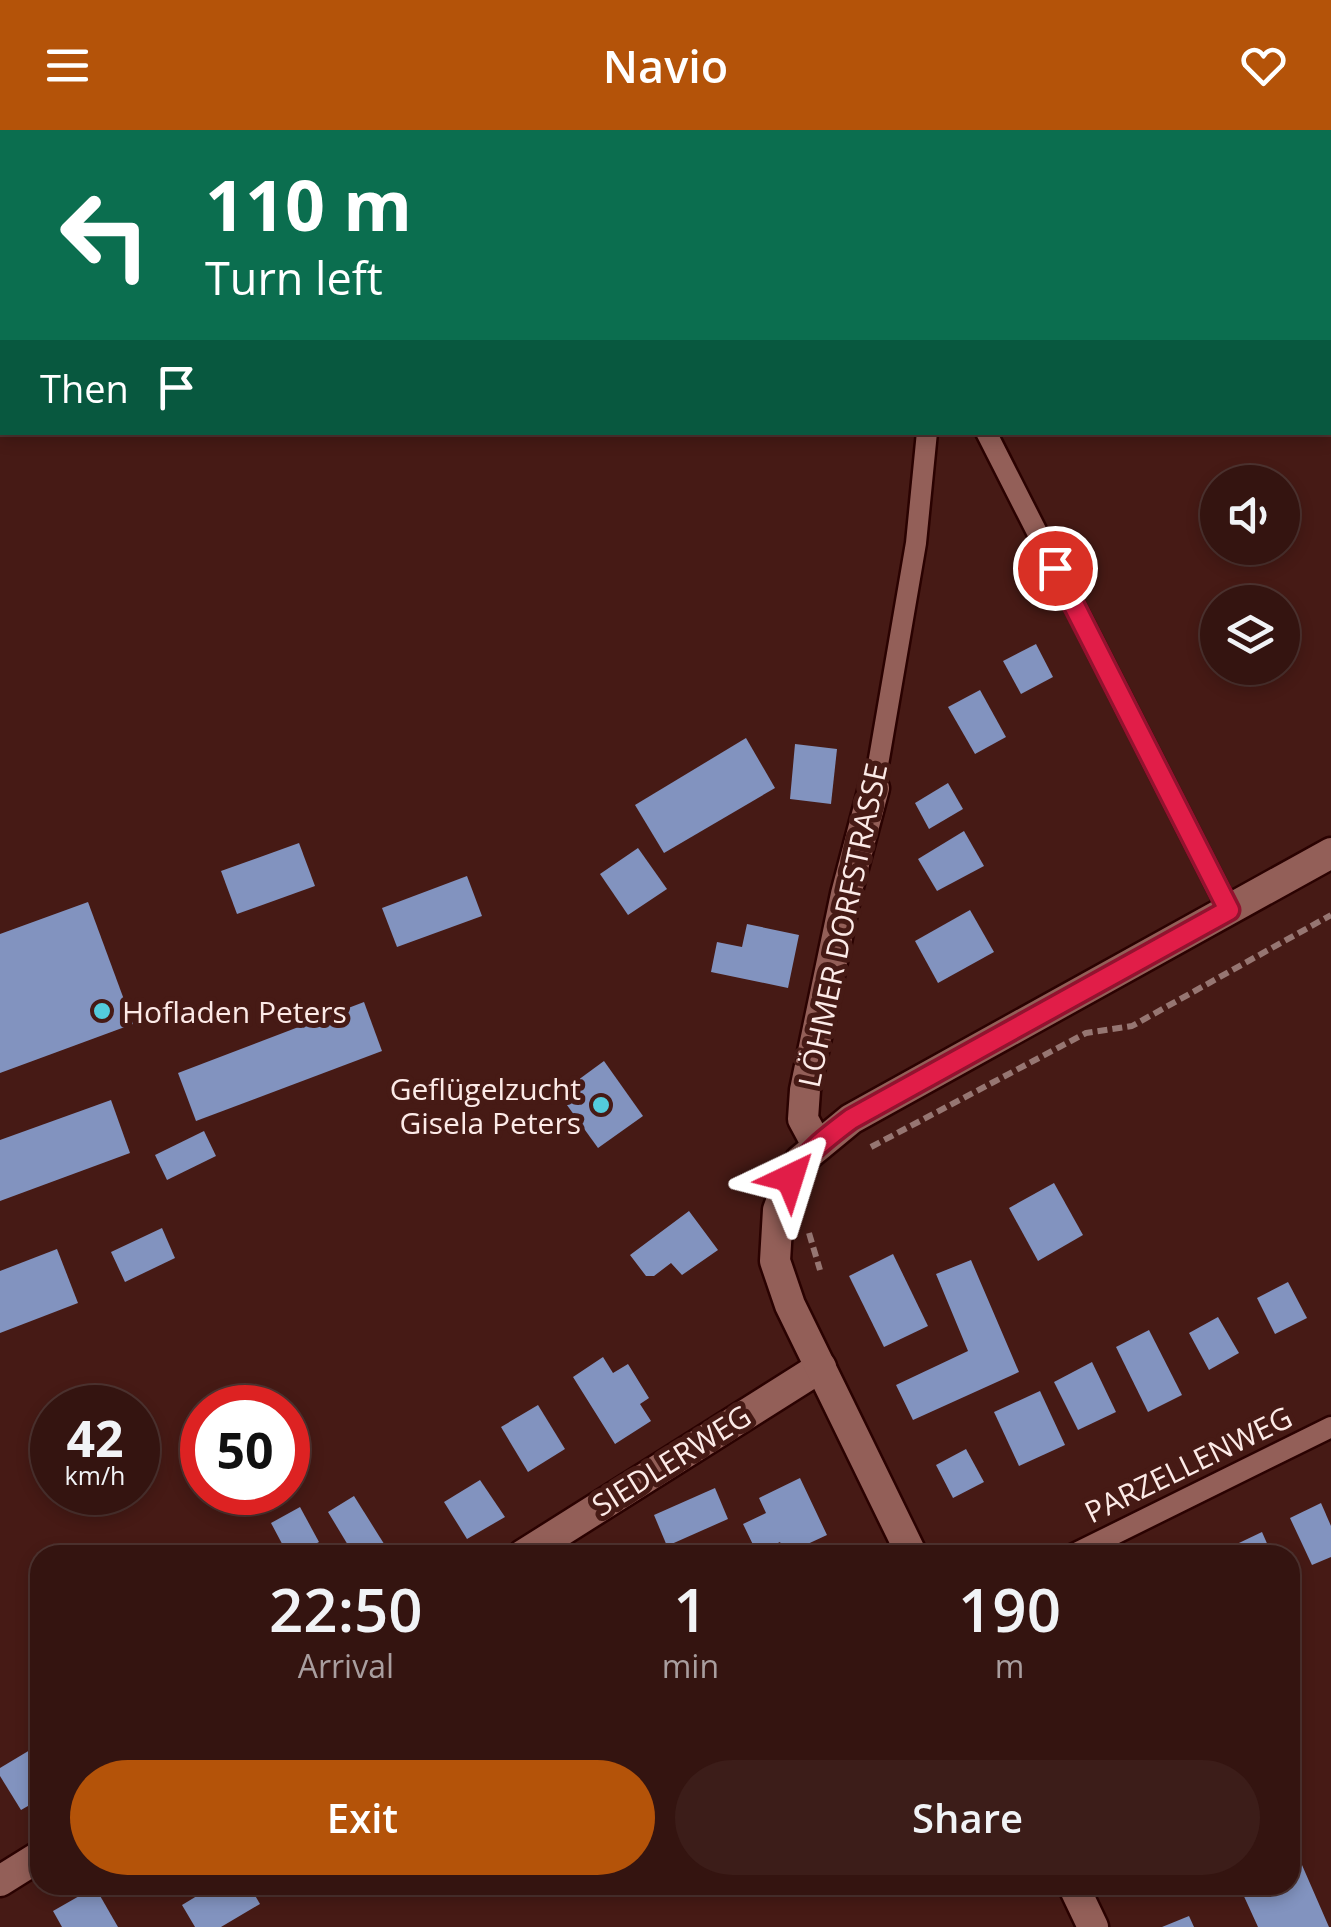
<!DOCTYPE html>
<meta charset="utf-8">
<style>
:root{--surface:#341410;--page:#3c1d19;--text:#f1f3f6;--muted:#a99e9f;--line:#4e3330;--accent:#b45309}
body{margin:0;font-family:"Open Sans",sans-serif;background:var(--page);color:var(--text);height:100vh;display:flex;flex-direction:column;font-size:38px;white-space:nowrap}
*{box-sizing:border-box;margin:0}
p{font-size:32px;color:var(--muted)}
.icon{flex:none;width:55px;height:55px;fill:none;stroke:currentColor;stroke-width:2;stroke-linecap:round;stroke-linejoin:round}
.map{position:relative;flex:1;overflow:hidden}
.sheet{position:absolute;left:30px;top:1415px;width:1270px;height:350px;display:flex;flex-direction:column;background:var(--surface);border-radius:30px;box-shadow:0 5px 15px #0003,0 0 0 2px var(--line)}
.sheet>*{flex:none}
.hud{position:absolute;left:0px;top:0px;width:1332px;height:305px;box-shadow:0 5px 15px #0003,0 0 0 2px var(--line);background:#0b6e4f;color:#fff;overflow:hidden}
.controls{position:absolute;left:1200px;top:335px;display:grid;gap:20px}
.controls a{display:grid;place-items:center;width:100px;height:100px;border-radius:50%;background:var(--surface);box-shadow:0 5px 15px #0003,0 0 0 2px var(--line);font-size:50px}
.speed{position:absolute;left:30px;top:1255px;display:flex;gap:20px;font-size:50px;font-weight:700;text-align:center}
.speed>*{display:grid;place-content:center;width:130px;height:130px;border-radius:50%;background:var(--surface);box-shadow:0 5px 15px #0003,0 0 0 2px var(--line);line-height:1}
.speed small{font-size:25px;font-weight:400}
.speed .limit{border:15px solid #d22;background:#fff;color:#111}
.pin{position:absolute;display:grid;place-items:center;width:85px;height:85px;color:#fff;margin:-42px;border:5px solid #fff;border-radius:50%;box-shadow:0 2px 10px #0007}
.me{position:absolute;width:110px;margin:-55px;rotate:41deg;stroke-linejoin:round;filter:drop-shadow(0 0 8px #0008)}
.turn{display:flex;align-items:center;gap:35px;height:210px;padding:0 40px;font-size:45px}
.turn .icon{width:130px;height:130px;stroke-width:2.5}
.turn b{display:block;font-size:70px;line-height:85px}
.then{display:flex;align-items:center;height:95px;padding:0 40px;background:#0003;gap:20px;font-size:38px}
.eta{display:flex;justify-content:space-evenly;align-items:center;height:170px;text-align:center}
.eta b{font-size:60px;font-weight:600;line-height:70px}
.primary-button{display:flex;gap:20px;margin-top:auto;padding:20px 40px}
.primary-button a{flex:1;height:115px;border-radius:60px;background:var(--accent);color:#fff;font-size:40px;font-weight:600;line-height:115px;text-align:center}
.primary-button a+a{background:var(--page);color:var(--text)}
header{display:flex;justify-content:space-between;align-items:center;height:130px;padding:0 40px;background:var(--accent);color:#fff;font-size:45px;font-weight:600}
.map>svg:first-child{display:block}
.green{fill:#7a2922}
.building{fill:#8293bf}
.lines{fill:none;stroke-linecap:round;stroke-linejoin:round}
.lane-casing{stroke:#2a0201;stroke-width:25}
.street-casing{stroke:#2a0201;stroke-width:35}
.secondary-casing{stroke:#2a0201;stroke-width:35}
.path{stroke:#967672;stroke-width:6;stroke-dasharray:10 5;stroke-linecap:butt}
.lane{stroke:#935f58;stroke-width:20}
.street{stroke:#935f58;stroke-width:30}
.secondary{stroke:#935f58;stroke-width:30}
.route-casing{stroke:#92132f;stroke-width:25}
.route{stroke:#e11d48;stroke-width:18}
.poi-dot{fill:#53cbdc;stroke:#461a15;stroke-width:4}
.labels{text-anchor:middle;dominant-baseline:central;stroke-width:10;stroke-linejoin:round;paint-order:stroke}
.street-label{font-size:30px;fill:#fceae7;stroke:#461a15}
.poi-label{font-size:30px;fill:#fceae7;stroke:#461a15;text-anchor:start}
</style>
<header><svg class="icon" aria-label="menu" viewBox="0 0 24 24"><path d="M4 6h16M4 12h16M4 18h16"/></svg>Navio<svg class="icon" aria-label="heart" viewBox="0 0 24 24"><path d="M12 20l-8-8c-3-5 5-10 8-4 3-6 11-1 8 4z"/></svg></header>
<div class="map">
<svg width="1331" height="1797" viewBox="0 0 1331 1797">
<rect width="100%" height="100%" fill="#461a15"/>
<polygon class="green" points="844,0 1331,0 1331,8 1330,2"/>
<g class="building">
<polygon points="1036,514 1053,547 1021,564 1003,531"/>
<polygon points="980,560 1006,607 975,624 948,577"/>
<polygon points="746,608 775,658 664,723 635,675"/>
<polygon points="795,614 837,619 831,674 790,669"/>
<polygon points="948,653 963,679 929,699 915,673"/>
<polygon points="964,701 984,736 937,761 918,729"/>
<polygon points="299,713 315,756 237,784 221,741"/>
<polygon points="638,718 667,759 628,785 600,744"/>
<polygon points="467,746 482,786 397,817 382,778"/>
<polygon points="88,772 133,894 0,943 0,804"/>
<polygon points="970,780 994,822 938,853 915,811"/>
<polygon points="747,794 799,805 788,858 711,842 717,812 742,817"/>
<polygon points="364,872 382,921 196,991 178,943"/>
<polygon points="604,931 643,986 598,1018 559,964"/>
<polygon points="111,970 130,1023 0,1071 0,1010"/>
<polygon points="204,1001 216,1026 167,1050 155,1025"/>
<polygon points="1054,1053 1083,1105 1038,1131 1009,1078"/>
<polygon points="689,1081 718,1120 682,1145 671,1133 654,1146 646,1146 630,1125"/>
<polygon points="162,1098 175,1128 125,1152 111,1122"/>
<polygon points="57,1119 78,1173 0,1203 0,1141"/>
<polygon points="893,1124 928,1196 884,1217 849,1146"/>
<polygon points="971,1130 1019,1242 913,1290 896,1255 968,1221 936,1144"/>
<polygon points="1288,1152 1307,1188 1275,1204 1257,1168"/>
<polygon points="1218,1187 1239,1223 1209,1240 1189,1203"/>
<polygon points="1149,1200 1182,1265 1148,1282 1116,1217"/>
<polygon points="603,1227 613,1243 628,1234 649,1268 640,1274 651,1291 615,1314 573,1247"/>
<polygon points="1092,1232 1116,1282 1078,1300 1054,1252"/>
<polygon points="1040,1261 1065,1315 1019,1336 994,1282"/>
<polygon points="538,1275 565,1319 528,1342 501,1297"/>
<polygon points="966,1319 984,1352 953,1368 936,1335"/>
<polygon points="800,1348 827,1405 786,1424 780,1412 757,1423 743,1394 766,1383 759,1368"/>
<polygon points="480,1350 505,1387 467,1409 444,1372"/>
<polygon points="715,1358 728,1389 667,1416 654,1385"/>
<polygon points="354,1366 386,1417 373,1425 354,1425 328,1382"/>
<polygon points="1321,1373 1331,1396 1331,1427 1312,1435 1290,1388"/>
<polygon points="300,1377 319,1412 295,1425 288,1425 271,1393"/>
<polygon points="1262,1402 1272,1425 1221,1425 1220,1422"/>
<polygon points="40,1614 40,1669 21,1680 0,1646 0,1638"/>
<polygon points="1302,1735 1329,1797 1258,1797 1242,1762 1258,1755 1290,1755 1290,1741"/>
<polygon points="215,1755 249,1755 260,1774 221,1797 195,1797 182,1775"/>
<polygon points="95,1757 118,1797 62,1797 53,1781"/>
<polygon points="1189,1786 1194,1797 1162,1797"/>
</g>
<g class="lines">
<g class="lane-casing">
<g id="lane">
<polyline points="986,302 1229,780"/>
<polyline points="874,658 916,413 927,302"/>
<polyline points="1072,1425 1331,1297"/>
</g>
</g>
<g class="street-casing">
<g id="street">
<polyline points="817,1015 803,989 805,960 846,764 874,658"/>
<polyline points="523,1425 821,1237"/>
<polyline points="0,1751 40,1726"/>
</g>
</g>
<g class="secondary-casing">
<g id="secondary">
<polyline points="912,1425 790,1175 775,1131 778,1080 790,1048 800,1031 851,989 1331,723"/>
<polyline points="1073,1755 1093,1797"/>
</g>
</g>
<g class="path">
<polyline points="839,0 840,2"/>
<polyline points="871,1017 1086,903 1132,896 1331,785"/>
<polyline points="809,1103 820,1140"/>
</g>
<use href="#lane" class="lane"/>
<use href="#street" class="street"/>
<use href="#secondary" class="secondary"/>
</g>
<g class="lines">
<g class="route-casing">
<path id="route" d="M790 1048C806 1023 827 1007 851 989L1229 780 1055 438"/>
</g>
<use href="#route" class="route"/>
</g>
<g class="poi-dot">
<circle cx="102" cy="881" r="10"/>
<circle cx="601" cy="975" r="10"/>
</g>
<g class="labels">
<g class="street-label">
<text transform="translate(842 795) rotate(-78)">LÖHMER DORFSTRASSE</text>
<text transform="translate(671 1330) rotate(-32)">SIEDLERWEG</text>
<text transform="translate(1188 1334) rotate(-26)">PARZELLENWEG</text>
</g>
<g class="poi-label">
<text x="122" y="881">Hofladen Peters</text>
<text x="581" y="958" text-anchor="end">Geflügelzucht<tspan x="581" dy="34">Gisela Peters</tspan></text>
</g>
</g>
</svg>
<div class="controls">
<a><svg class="icon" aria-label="sound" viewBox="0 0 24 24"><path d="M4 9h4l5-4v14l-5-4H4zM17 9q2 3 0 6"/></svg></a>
<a><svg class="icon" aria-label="layers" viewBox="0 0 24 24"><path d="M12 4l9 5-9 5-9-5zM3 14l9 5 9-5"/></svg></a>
</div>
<div class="speed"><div>42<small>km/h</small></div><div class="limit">50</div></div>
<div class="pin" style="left:1055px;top:438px;background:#d93025"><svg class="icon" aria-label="arrive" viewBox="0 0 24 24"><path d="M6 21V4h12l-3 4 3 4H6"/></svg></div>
<svg class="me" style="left:790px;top:1048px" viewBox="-20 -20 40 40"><path d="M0-17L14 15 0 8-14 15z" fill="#e11d48" stroke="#fff" stroke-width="4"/></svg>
<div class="hud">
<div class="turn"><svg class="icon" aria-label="left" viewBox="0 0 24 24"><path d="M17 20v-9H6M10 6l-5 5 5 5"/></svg><div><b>110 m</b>Turn left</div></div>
<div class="then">Then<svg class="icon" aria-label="arrive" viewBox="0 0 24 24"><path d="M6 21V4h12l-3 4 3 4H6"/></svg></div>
</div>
<section class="sheet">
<div class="eta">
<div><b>22:50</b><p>Arrival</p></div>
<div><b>1</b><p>min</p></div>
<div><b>190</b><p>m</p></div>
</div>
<div class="primary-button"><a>Exit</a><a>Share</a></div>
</section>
</div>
